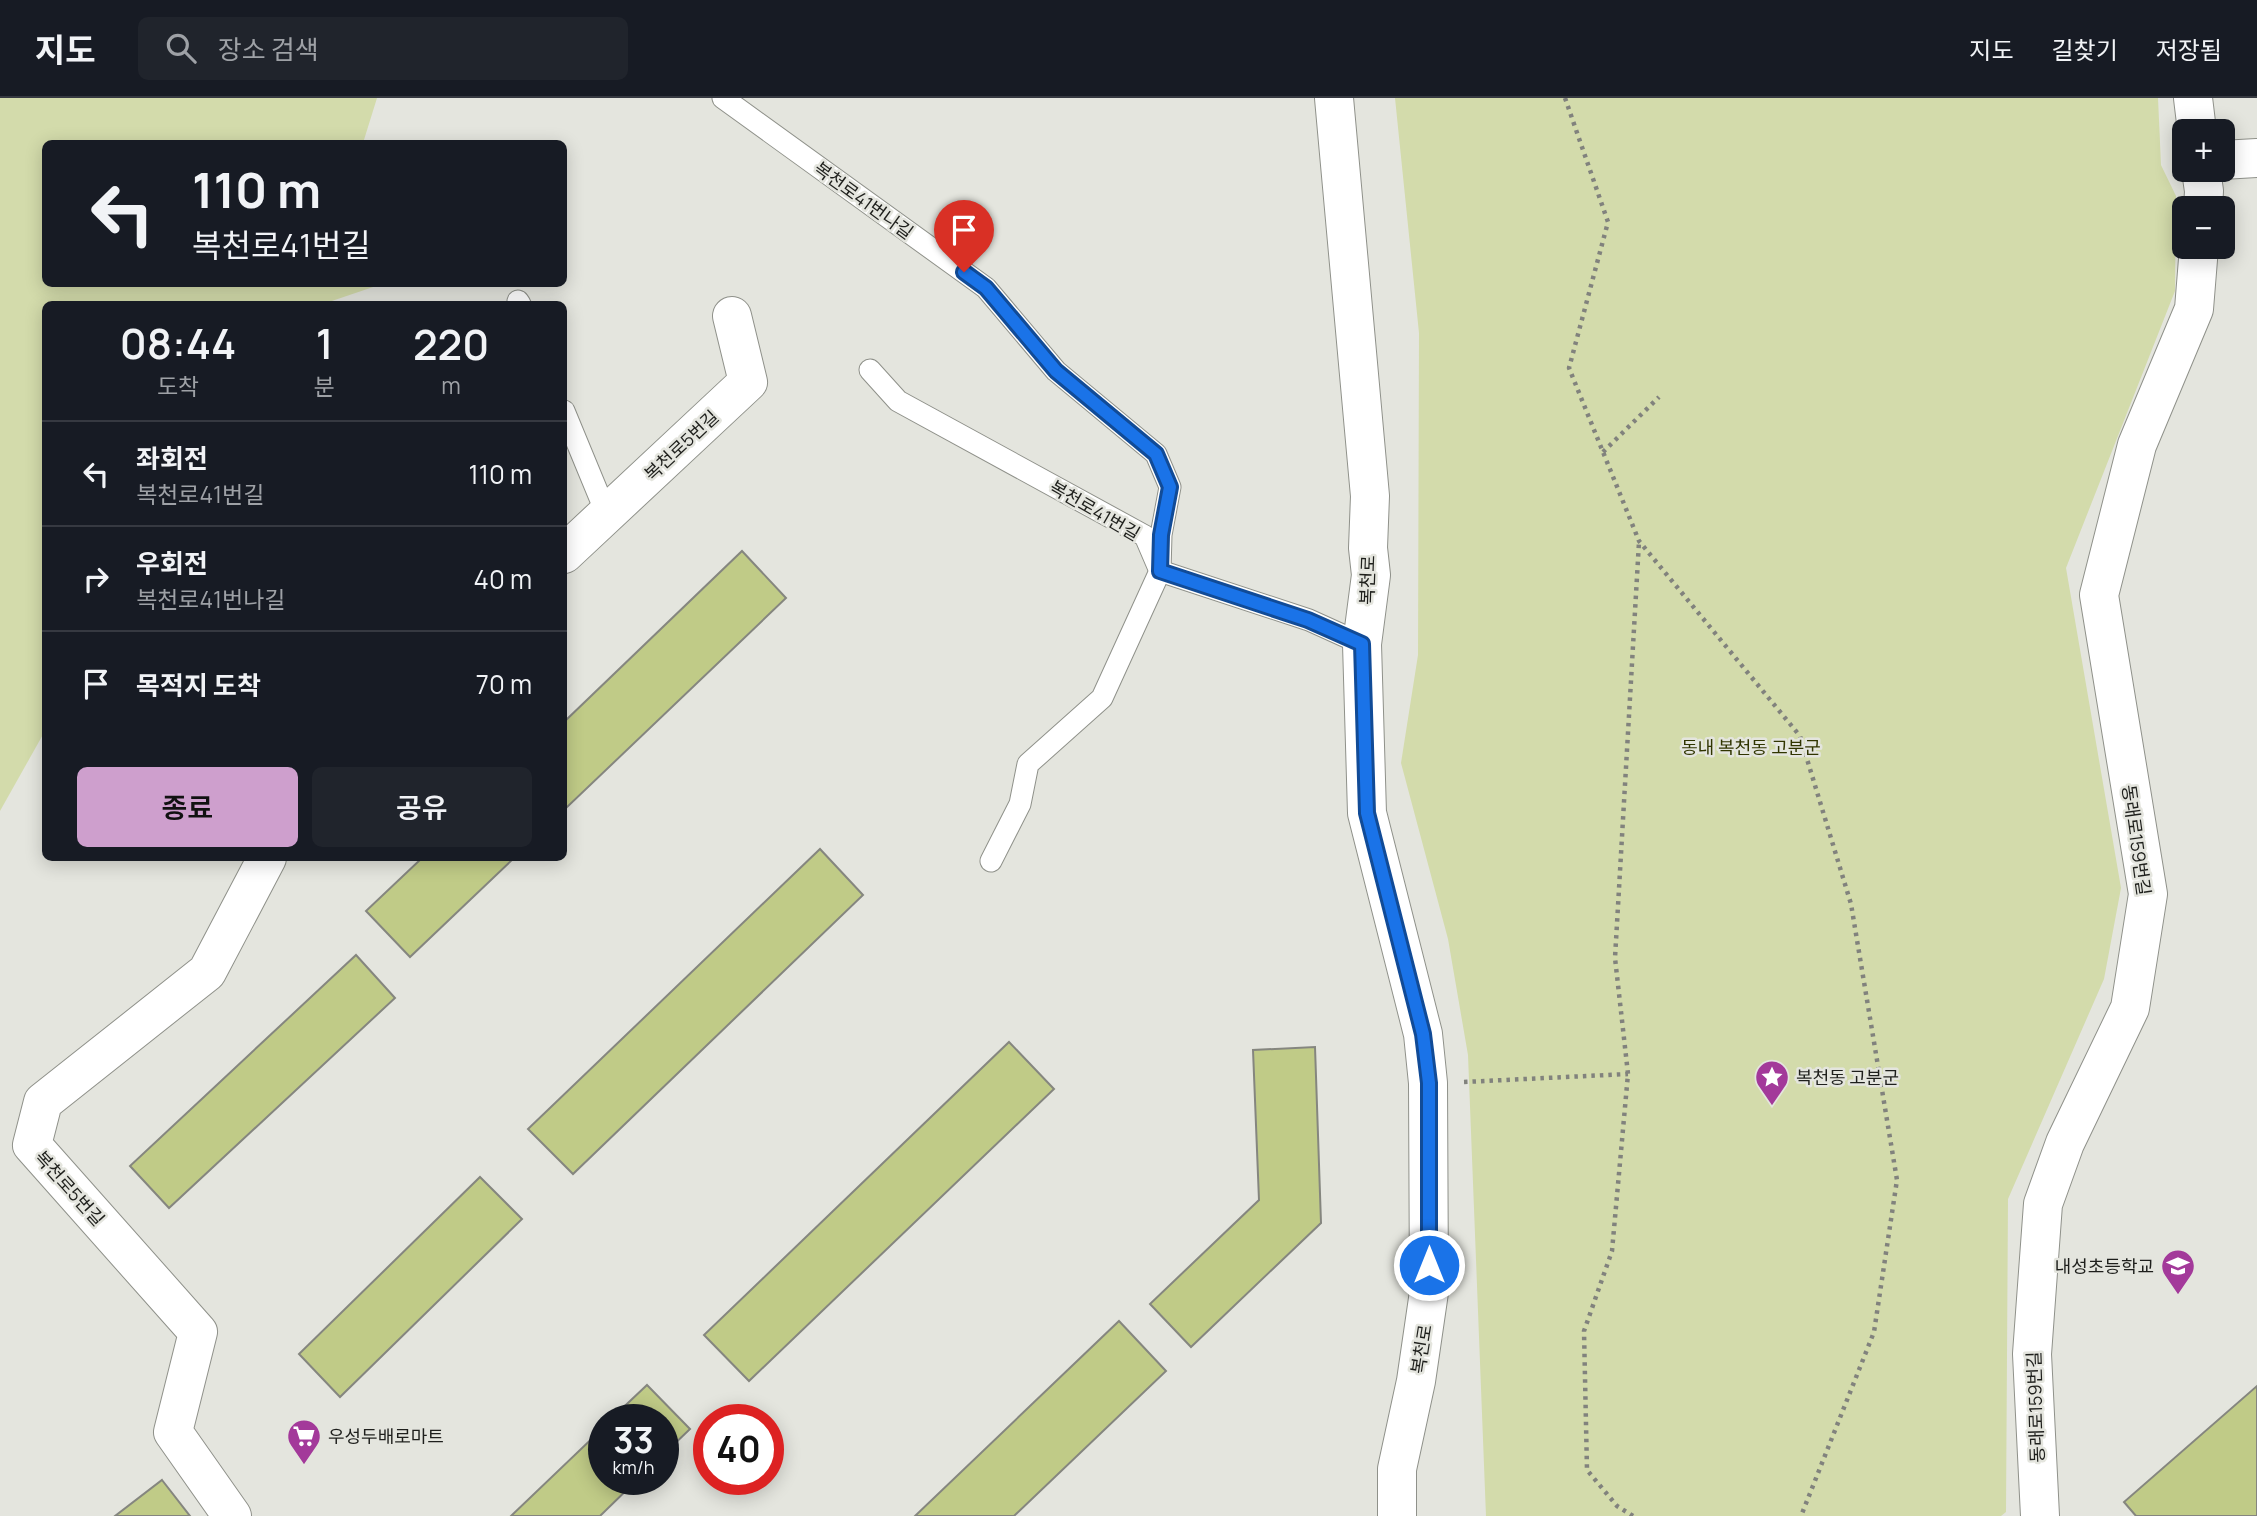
<!DOCTYPE html>
<html lang="ko">
<meta charset="utf-8">
<style>
:root{--surface:#171b24;--page:#20242c;--text:#f1f3f6;--muted:#9ea1a6;--line:#363941;--accent:#ce9fcd}
body{margin:0;font-family:Manrope,"Noto Sans KR",sans-serif;background:var(--page);color:var(--text);height:100vh;display:flex;flex-direction:column;font-size:26px;white-space:nowrap}
*{box-sizing:border-box;margin:0}
p{font-size:23px;color:var(--muted)}
.icon{flex:none;width:38px;height:38px;fill:none;stroke:currentColor;stroke-width:2;stroke-linecap:round;stroke-linejoin:round}
.map{position:relative;flex:1;overflow:hidden}
.drawer{position:absolute;left:42px;top:203px;width:525px;height:560px;display:flex;flex-direction:column;background:var(--surface);border-radius:10px;box-shadow:0 4px 18px #0003}
.drawer>*{flex:none}
.guide{position:absolute;left:42px;top:42px;width:525px;height:147px;border-radius:10px;box-shadow:0 4px 18px #0003;background:#171b24;color:var(--text);overflow:hidden}
.buttons{position:absolute;left:2172px;top:21px;display:grid;gap:14px}
.buttons a{display:grid;place-items:center;width:63px;height:63px;border-radius:10px;background:var(--surface);box-shadow:0 4px 18px #0003;font-size:35px}
.speed{position:absolute;left:588px;top:1306px;display:flex;gap:14px;font-size:35px;font-weight:700;text-align:center}
.speed>*{display:grid;place-content:center;width:91px;height:91px;border-radius:50%;background:var(--surface);box-shadow:0 4px 18px #0003;line-height:1}
.speed small{font-size:18px;font-weight:400}
.speed .limit{border:10px solid #d22;background:#fff;color:#111}
.pin{position:absolute;display:grid;place-items:center;width:60px;height:60px;color:#fff;margin:-72px -30px;border-radius:50% 50% 50% 0;rotate:-45deg;box-shadow:0 0 7px #0007}
.pin .icon{rotate:45deg}
.me{position:absolute;width:77px;margin:-38px;rotate:0deg;stroke-linejoin:round;filter:drop-shadow(0 0 5px #0008)}
.turn{display:flex;align-items:center;gap:24px;height:147px;padding:0 35px;font-size:32px}
.turn .icon{width:91px;height:91px;stroke-width:2.5}
.turn b{display:block;font-size:49px;line-height:60px}
.eta{display:flex;justify-content:space-evenly;align-items:center;height:119px;text-align:center}
.eta b{font-size:42px;font-weight:600;line-height:49px}
.button{display:flex;gap:14px;margin-top:auto;padding:14px 35px}
.button a{flex:1;height:80px;border-radius:10px;background:var(--accent);color:#111;font-size:28px;font-weight:600;line-height:80px;text-align:center}
.button a+a{background:var(--page);color:var(--text)}
ul{padding:0;list-style:none}
li{display:flex;align-items:center;gap:21px;height:105px;padding:0 35px;border-top:2px solid var(--line)}
li div{flex:1}
li b{display:block;font-size:26px}
li em{font-style:normal}
header{display:flex;align-items:center;gap:42px;box-sizing:border-box;height:98px;padding:0 35px;background:var(--surface);border-bottom:2px solid var(--line)}
header strong{font-size:33px}
nav{display:flex;gap:38px;margin-inline-start:auto;font-size:24px}
.search{width:490px;height:63px;background:var(--page);display:flex;align-items:center;gap:18px;box-sizing:border-box;padding:0 24px;border-radius:10px;color:var(--muted);font-size:26px}
.map>svg:first-child{display:block}
.green{fill:#d3dbab}
.building{fill:#c0cb87;stroke:#85867f;stroke-width:2}
.lines{fill:none;stroke-linecap:round;stroke-linejoin:round}
.service-casing{stroke:#8f918a;stroke-width:23}
.minor-casing{stroke:#8f918a;stroke-width:40}
.tertiary-casing{stroke:#8f918a;stroke-width:40}
.path{stroke:#81827d;stroke-width:4.5;stroke-dasharray:3.5 5;stroke-linecap:butt}
.service{stroke:#fff;stroke-width:21}
.minor{stroke:#fff;stroke-width:38}
.tertiary{stroke:#fff;stroke-width:38}
.route-casing{stroke:#114b97;stroke-width:18}
.route{stroke:#1a73e8;stroke-width:12}
.labels{text-anchor:middle;dominant-baseline:central;stroke-width:5;stroke-linejoin:round;paint-order:stroke}
.street-label{font-size:18px;fill:#1e1f1c;stroke:#e4e5de}
.park-label{font-size:18px;fill:#303500;stroke:#e4e5de}
.poi-label{font-size:18px;fill:#1e1f1c;stroke:#e4e5de;text-anchor:start}
</style>
<header>
<strong>지도</strong>
<div class="search"><svg class="icon" aria-label="search" viewBox="0 0 24 24"><circle cx="10" cy="10" r="6"/><path d="M15 15l6 6"/></svg>장소 검색</div>
<nav><a>지도</a><a>길찾기</a><a>저장됨</a></nav>
</header>
<div class="map">
<svg width="2257" height="1418" viewBox="0 0 2257 1418">
<rect width="100%" height="100%" fill="#e4e5de"/>
<g class="green">
<polygon points="0,0 377,0 363,45 46,46 46,186 382,186 323,206 46,206 45,633 0,713"/>
<polygon points="1395,0 2158,0 2161,67 2176,98 2175,193 2066,470 2121,790 2104,881 2008,1101 2006,1414 2001,1418 1486,1418 1468,957 1448,841 1401,665 1418,557 1419,235"/>
</g>
<g class="building">
<polygon points="742,453 786,500 564,712 564,624"/>
<polygon points="820,751 863,797 573,1076 528,1031"/>
<polygon points="422,760 514,760 410,859 366,813"/>
<polygon points="356,857 395,900 169,1110 130,1068"/>
<polygon points="1009,944 1054,991 749,1283 704,1237"/>
<polygon points="1315,949 1321,1125 1191,1249 1150,1206 1259,1102 1253,952"/>
<polygon points="480,1079 522,1121 340,1299 299,1256"/>
<polygon points="1119,1223 1166,1273 1014,1418 915,1418"/>
<polygon points="647,1287 690,1331 663,1357 663,1321 611,1321"/>
<polygon points="2257,1288 2257,1418 2136,1418 2124,1404"/>
<polygon points="604,1329 604,1381 638,1381 600,1418 511,1418"/>
<polygon points="162,1382 190,1418 115,1418"/>
</g>
<g class="lines">
<g class="service-casing">
<g id="service">
<polyline points="723,0 986,190 1056,273 1156,356 1170,389 1161,437 1160,473 1102,600 1028,666 1020,706 991,763"/>
<polyline points="518,203 520,206"/>
<polyline points="870,272 898,303 1145,438 1160,473 1309,522 1362,546"/>
<polyline points="564,313 607,417"/>
</g>
</g>
<g class="minor-casing">
<g id="minor">
<polyline points="2193,0 2197,33"/>
<polyline points="2222,62 2257,60"/>
<polyline points="2201,72 2204,93 2203,110"/>
<polyline points="564,456 748,284 732,218"/>
<polyline points="232,1418 173,1334 198,1234 32,1047 43,1004 207,874 267,760"/>
<polyline points="2040,1418 2032,1256 2043,1106 2065,1045 2130,910 2148,796 2099,497 2137,347 2194,211 2199,149"/>
</g>
</g>
<g class="tertiary-casing">
<polyline id="tertiary" points="1334,0 1370,398 1368,450 1371,477 1362,546 1367,715 1423,936 1428,985 1429,1194 1416,1283 1397,1371 1397,1418"/>
</g>
<g class="path">
<polyline points="1565,0 1608,124 1569,270 1639,443 1800,638 1851,806 1897,1082 1874,1234 1801,1418"/>
<polyline points="1603,354 1659,299"/>
<polyline points="1464,984 1628,976"/>
<polyline points="1633,1418 1617,1408 1587,1372 1584,1233 1612,1153 1628,976 1615,860 1639,444"/>
</g>
<use href="#service" class="service"/>
<use href="#minor" class="minor"/>
<use href="#tertiary" class="tertiary"/>
</g>
<g class="lines">
<g class="route-casing">
<polyline id="route" points="964,174 986,190 1056,273 1156,356 1170,389 1161,437 1160,473 1308,522 1362,546 1367,715 1423,936 1429,985 1429,1167"/>
</g>
<use href="#route" class="route"/>
</g>
<defs>
<g id="sight-pin" transform="scale(1.75)"><path d="M0 17L-7.5 6A9.5 9.5 0 1 1 7.5 6Z" fill="#a3399a" stroke="#e4e5de"/><path d="M0-6L1.8-2.2L6-1.7L2.9 1.2L3.7 5.4L0 3.3L-3.7 5.4L-2.9 1.2L-6-1.7L-1.8-2.2Z" fill="#fff"/></g>
<g id="school-pin" transform="scale(1.75)"><path d="M0 17L-7.5 6A9.5 9.5 0 1 1 7.5 6Z" fill="#a3399a" stroke="#e4e5de"/><path d="M0-5L7-2L0 1L-7-2ZM-4 1L0 2.5L4 1V4Q0 6-4 4Z" fill="#fff"/></g>
<g id="supermarket-pin" transform="scale(1.75)"><path d="M0 17L-7.5 6A9.5 9.5 0 1 1 7.5 6Z" fill="#a3399a" stroke="#e4e5de"/><path d="M-6-5.5h2.5l.6 2H6L4.5 2H-2.5L-4.4-4H-6ZM-1.5 3.2a1.3 1.3 0 1 0 .1 0ZM3 3.2a1.3 1.3 0 1 0 .1 0Z" fill="#fff"/></g>
</defs>
<g fill-rule="evenodd">
<use href="#sight-pin" x="1772" y="979"/>
<use href="#school-pin" x="2178" y="1168"/>
<use href="#supermarket-pin" x="304" y="1338"/>
</g>
<g class="labels">
<g class="street-label">
<text transform="translate(864 102) rotate(36)">복천로41번나길</text>
<text transform="translate(681 347) rotate(-43)">복천로5번길</text>
<text transform="translate(1095 412) rotate(30)">복천로41번길</text>
<text transform="translate(1367 482) rotate(-88)">복천로</text>
<text transform="translate(2137 742) rotate(82)">동래로159번길</text>
<text transform="translate(70 1090) rotate(48)">복천로5번길</text>
<text transform="translate(1421 1251) rotate(-81)">복천로</text>
<text transform="translate(2035 1309) rotate(-92)">동래로159번길</text>
</g>
<g class="park-label">
<text x="1751" y="649">동내 복천동 고분군</text>
</g>
<g class="poi-label">
<text x="1796" y="979">복천동 고분군</text>
<text x="2154" y="1168" text-anchor="end">내성초등학교</text>
<text x="328" y="1338">우성두배로마트</text>
</g>
</g>
</svg>
<div class="buttons">
<a>+</a>
<a>−</a>
</div>
<div class="speed"><div>33<small>km/h</small></div><div class="limit">40</div></div>
<div class="pin" style="left:964px;top:174px;background:#d93025"><svg class="icon" aria-label="arrive" viewBox="0 0 24 24"><path d="M6 21V4h12l-3 4 3 4H6"/></svg></div>
<svg class="me" style="left:1429px;top:1167px" viewBox="-20 -20 40 40"><circle r="17" fill="#1a73e8" stroke="#fff" stroke-width="3"/><path d="M0-11L8 9 0 5-8 9z" fill="#fff"/></svg>
<div class="guide">
<div class="turn"><svg class="icon" aria-label="left" viewBox="0 0 24 24"><path d="M17 20v-9H6M10 6l-5 5 5 5"/></svg><div><b>110 m</b>복천로41번길</div></div>
</div>
<section class="drawer">
<div class="eta">
<div><b>08:44</b><p>도착</p></div>
<div><b>1</b><p>분</p></div>
<div><b>220</b><p>m</p></div>
</div>
<ul>
<li><svg class="icon" aria-label="left" viewBox="0 0 24 24"><path d="M17 20v-9H6M10 6l-5 5 5 5"/></svg><div><b>좌회전</b><p>복천로41번길</p></div><em>110 m</em></li>
<li><svg class="icon" aria-label="right" viewBox="0 0 24 24"><path d="M7 20v-9h11M14 6l5 5-5 5"/></svg><div><b>우회전</b><p>복천로41번나길</p></div><em>40 m</em></li>
<li><svg class="icon" aria-label="arrive" viewBox="0 0 24 24"><path d="M6 21V4h12l-3 4 3 4H6"/></svg><div><b>목적지 도착</b></div><em>70 m</em></li>
</ul>
<div class="button"><a>종료</a><a>공유</a></div>
</section>
</div>
